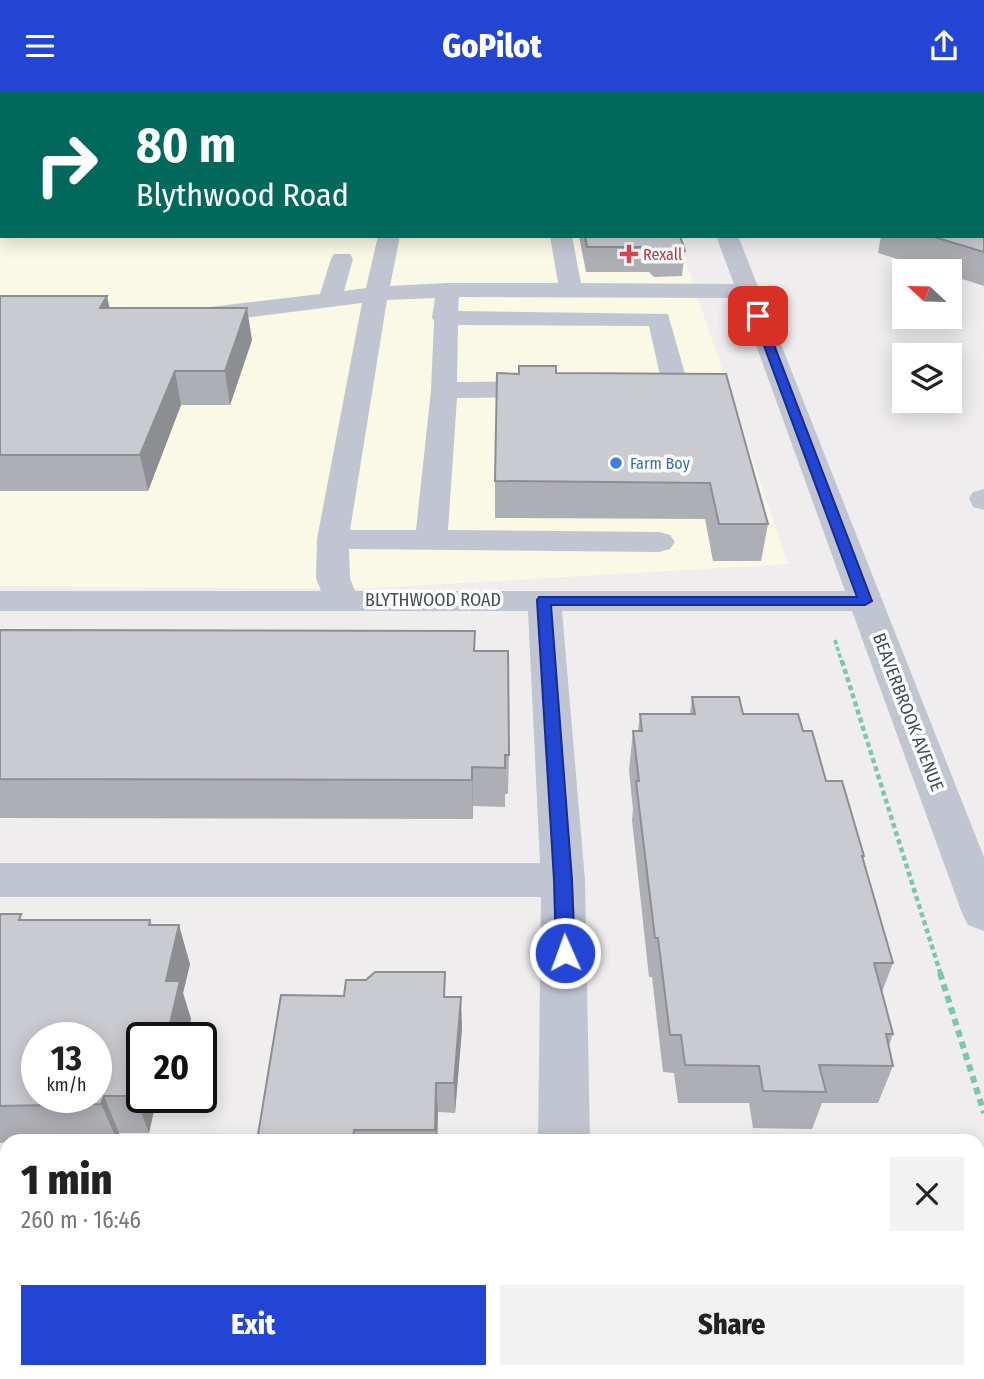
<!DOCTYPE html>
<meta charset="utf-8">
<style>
:root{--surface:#fff;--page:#f2f2f2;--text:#222;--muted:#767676;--accent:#2245d4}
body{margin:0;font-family:"Fira Sans Condensed",sans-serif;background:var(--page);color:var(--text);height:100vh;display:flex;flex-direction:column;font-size:26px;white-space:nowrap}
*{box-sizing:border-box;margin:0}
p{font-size:23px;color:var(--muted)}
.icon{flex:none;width:38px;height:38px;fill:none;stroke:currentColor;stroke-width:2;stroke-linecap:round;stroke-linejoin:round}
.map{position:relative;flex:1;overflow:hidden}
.sheet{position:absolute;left:0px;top:1043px;width:985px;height:245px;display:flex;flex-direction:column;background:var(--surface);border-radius:21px 21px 0 0;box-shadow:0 4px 18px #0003}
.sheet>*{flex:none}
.banner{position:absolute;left:0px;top:0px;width:985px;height:147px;box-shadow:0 4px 18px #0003;background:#00695c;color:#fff;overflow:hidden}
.needle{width:46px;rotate:292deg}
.tools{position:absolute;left:892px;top:168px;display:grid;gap:14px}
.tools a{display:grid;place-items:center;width:70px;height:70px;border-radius:0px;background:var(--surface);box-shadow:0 4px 18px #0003;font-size:35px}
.speed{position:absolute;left:21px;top:931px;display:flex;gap:14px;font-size:35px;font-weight:700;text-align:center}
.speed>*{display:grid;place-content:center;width:91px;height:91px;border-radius:50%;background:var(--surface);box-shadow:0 4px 18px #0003;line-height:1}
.speed small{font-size:18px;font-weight:400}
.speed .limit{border:4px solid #111;border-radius:10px;background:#fff;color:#111}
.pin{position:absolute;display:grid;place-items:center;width:60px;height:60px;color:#fff;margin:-30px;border-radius:14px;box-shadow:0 4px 10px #0006}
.me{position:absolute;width:77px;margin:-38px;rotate:358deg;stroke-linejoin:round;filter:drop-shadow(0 0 5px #0008)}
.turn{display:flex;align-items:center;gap:24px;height:147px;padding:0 21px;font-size:32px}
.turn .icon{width:91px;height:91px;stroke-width:2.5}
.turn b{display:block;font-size:49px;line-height:60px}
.round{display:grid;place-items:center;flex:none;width:74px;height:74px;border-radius:0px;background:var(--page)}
.summary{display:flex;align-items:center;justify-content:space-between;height:119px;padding:0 21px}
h1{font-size:42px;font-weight:800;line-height:52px}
.action{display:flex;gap:14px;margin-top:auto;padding:14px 21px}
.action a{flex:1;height:80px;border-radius:0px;background:var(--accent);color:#fff;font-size:28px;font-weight:800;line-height:80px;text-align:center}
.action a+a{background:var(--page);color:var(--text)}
header{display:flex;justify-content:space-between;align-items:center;height:91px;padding:0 21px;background:var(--accent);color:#fff;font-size:32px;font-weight:800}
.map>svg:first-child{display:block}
.commercial{fill:#faf9e6}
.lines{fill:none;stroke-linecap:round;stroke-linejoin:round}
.path-far2{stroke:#77c7b3;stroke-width:3.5;stroke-dasharray:4.5 2.5;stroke-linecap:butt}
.path-far1{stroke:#77c7b3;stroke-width:4.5;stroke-dasharray:5 3.5;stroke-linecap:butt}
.path{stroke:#77c7b3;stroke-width:6;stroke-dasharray:7 5;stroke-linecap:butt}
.minor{fill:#c1c5d1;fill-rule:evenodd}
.major{fill:#aeb5cb;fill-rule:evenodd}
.wall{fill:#aeafb4}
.shaded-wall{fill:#8d8e92}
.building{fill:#cacbd1;stroke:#8d8e92;stroke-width:2;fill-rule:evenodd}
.route{fill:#2245d4;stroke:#162d8a;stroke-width:2}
.health-dot{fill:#e0444e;stroke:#fff;stroke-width:2.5}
.shop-dot{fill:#3f7fe0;stroke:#fff;stroke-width:2.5}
.labels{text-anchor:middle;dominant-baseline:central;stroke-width:7;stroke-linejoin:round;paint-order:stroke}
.far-health-label{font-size:16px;fill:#be3a42;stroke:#fff;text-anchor:start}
.far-shop-label{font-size:16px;fill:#366cbe;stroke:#fff;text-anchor:start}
.street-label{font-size:18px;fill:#464b59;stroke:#fff}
</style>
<header><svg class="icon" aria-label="menu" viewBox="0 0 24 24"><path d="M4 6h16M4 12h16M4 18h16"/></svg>GoPilot<svg class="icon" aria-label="share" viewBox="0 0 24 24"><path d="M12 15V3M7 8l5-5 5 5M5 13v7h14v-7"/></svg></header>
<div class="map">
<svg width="984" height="1288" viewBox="0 0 984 1288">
<rect width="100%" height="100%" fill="#efeded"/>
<g class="commercial">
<polygon points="0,0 641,0 641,2 2,2 2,33"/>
<polygon points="0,101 2,145 677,145 788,473 357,498 0,495"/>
</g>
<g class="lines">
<polyline class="path-far2" points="835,549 842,572"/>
<polyline class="path-far1" points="842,570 941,884"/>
<polyline class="path" points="940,882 984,1022"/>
<g class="minor">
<polygon points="186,0 202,0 185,2"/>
<rect x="669" y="0" width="16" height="2"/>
<rect x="0" y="19" width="2" height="10"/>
<rect x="0" y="123" width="2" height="12"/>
<path d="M378 145H400L390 195 447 192H558L550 145H572L581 192 734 193 716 145H738L984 766V840L968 834 962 822 852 520H562L585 789 590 1050H538L541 806H0V772H540L528 520H0V500H321L316 487 317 448 362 212 214 231 185 229 182 224 185 219 320 203 331 168 334 163H350L353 168 344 200 366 197ZM459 206 739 207 845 500H355L350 487 349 458 659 461 670 458 675 451 670 444 659 441 448 439 457 307 550 306 559 304 563 298 559 292 550 290 457 291 458 234 649 235 661 289 630 292 626 298 630 304C647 308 668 307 685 303L689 297 668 223 458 220ZM435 207 432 227 434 230 431 299 416 439H350L387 209Z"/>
<polygon points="984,398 984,419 973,416 969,407 973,401"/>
<polygon points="386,1281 447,1281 444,1288 383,1288"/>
</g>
<rect class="major" x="0" y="65" width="2" height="12"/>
</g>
<g class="wall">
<polygon points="0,0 42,0 40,2 2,2 2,17 0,18"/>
<polygon points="50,0 111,0 110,1"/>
<rect x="461" y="0" width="91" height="2"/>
<polygon points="833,0 916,0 916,2 834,2"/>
<polygon points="984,102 984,195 950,184 950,180 937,180 878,162 881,145 984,145"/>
<polygon points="579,145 680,145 685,160 682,185 654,186 649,181 586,181"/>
<polygon points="0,205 109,217 252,249 230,314 181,314 148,400 0,400"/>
<polygon points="556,282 768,433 761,470 713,470 705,428 495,427 495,390"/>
<polygon points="0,539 475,540 475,560 509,664 508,703 505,703 505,716 473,715 473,728 0,727"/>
<polygon points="692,606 743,623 803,640 826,690 864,765 863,769 893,872 882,901 893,943 889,955 893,975 878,1012 822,1012 812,1038 753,1037 749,1012 678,1012 674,982 663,981 652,886 649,886 632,729 633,719 629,679 633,640 638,640 640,623 690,623"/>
<polygon points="0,823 23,829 150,829 152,834 190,873 183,902 191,928 187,947 142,947 142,1006 157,1006 149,1042 119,1042 117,1049 7,1050 7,1051 0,1052"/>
<polygon points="446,906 462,937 455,1022 438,1021 437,1050 257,1050"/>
</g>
<g class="shaded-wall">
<polygon points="18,0 42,0 40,2 18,2"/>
<polygon points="248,0 340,0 331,2 248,2"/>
<polygon points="107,205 114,237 100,217"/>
<polygon points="247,217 252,249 230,314 225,280"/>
<polygon points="175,280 181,314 148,400 140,364"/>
<polygon points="472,676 473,715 473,728 472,689"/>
<polygon points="179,834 190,873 183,902 191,928 187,947 170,947 168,941 166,890"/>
<polygon points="461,906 462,937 455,1022 454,992"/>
<polygon points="142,977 142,1006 157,1006 149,1042 135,1005"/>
<polygon points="436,992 438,1021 437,1050 436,1050"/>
<polygon points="104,1005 119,1042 117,1049 101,1013"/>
</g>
<g class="building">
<polygon points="984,102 984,161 931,145 984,145"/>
<polygon points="585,145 680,145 685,160 657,161 651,156 587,156"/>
<polygon points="0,205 107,205 100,217 247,217 225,280 175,280 140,364 0,364"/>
<polygon points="519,275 556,275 556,282 726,283 768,433 719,433 710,392 495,390 497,282 519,283"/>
<polygon points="0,539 475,540 474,560 508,560 509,664 505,664 505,677 472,676 472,689 0,688"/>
<polygon points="692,606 739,606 743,623 798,623 803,640 812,640 826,690 842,690 864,765 862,765 893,872 874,872 893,943 886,943 893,975 819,974 826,1001 763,1000 759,975 685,974 681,944 670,944 658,847 655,847 636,690 639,690 633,640 642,640 640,623 695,623"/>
<path d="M0 823H21L19 829H150L149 834H179L166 890H180L168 941H150L149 947H142V977L135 1005H104L101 1013 0 1015ZM37 947H96V1006H37Z"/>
<polygon points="375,881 445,881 444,906 461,906 454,992 436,992 435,1039 354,1039 353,1050 257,1050 281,904 344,905 346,889 366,889"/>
</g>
<polygon class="route" points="758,222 763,225 872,510 865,514 551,514 572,789 575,862 572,867 565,869 558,867 556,862 554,789 537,509 539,506 857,506 753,225"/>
<path class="health-dot" d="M625.5 152.5h7v7h7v7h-7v7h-7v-7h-7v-7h7z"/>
<circle class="shop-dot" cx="616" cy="372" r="7"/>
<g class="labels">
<g class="far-health-label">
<text x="643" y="163">Rexall</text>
</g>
<g class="far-shop-label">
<text x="630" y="372">Farm Boy</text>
</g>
<g class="street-label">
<text x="433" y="509">BLYTHWOOD ROAD</text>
<text transform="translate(908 621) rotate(69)">BEAVERBROOK AVENUE</text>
</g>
</g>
</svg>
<div class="tools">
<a><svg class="needle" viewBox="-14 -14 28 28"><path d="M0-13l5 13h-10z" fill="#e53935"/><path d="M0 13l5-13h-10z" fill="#767676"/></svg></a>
<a><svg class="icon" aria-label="layers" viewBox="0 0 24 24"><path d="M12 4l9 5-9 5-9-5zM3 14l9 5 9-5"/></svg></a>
</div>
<div class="speed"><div>13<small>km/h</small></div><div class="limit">20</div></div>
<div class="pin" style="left:758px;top:225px;background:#d93025"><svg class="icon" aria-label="arrive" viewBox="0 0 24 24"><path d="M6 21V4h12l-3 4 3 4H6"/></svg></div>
<svg class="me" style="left:565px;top:862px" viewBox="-20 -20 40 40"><circle r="17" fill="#2245d4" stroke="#fff" stroke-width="3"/><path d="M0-11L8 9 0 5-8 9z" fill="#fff"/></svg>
<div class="banner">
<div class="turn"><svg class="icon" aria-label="right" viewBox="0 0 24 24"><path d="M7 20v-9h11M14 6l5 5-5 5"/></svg><div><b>80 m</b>Blythwood Road</div></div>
</div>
<section class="sheet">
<div class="summary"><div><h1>1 min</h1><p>260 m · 16:46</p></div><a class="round"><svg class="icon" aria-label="close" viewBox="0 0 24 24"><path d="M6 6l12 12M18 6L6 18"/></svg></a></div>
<div class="action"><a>Exit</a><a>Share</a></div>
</section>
</div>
